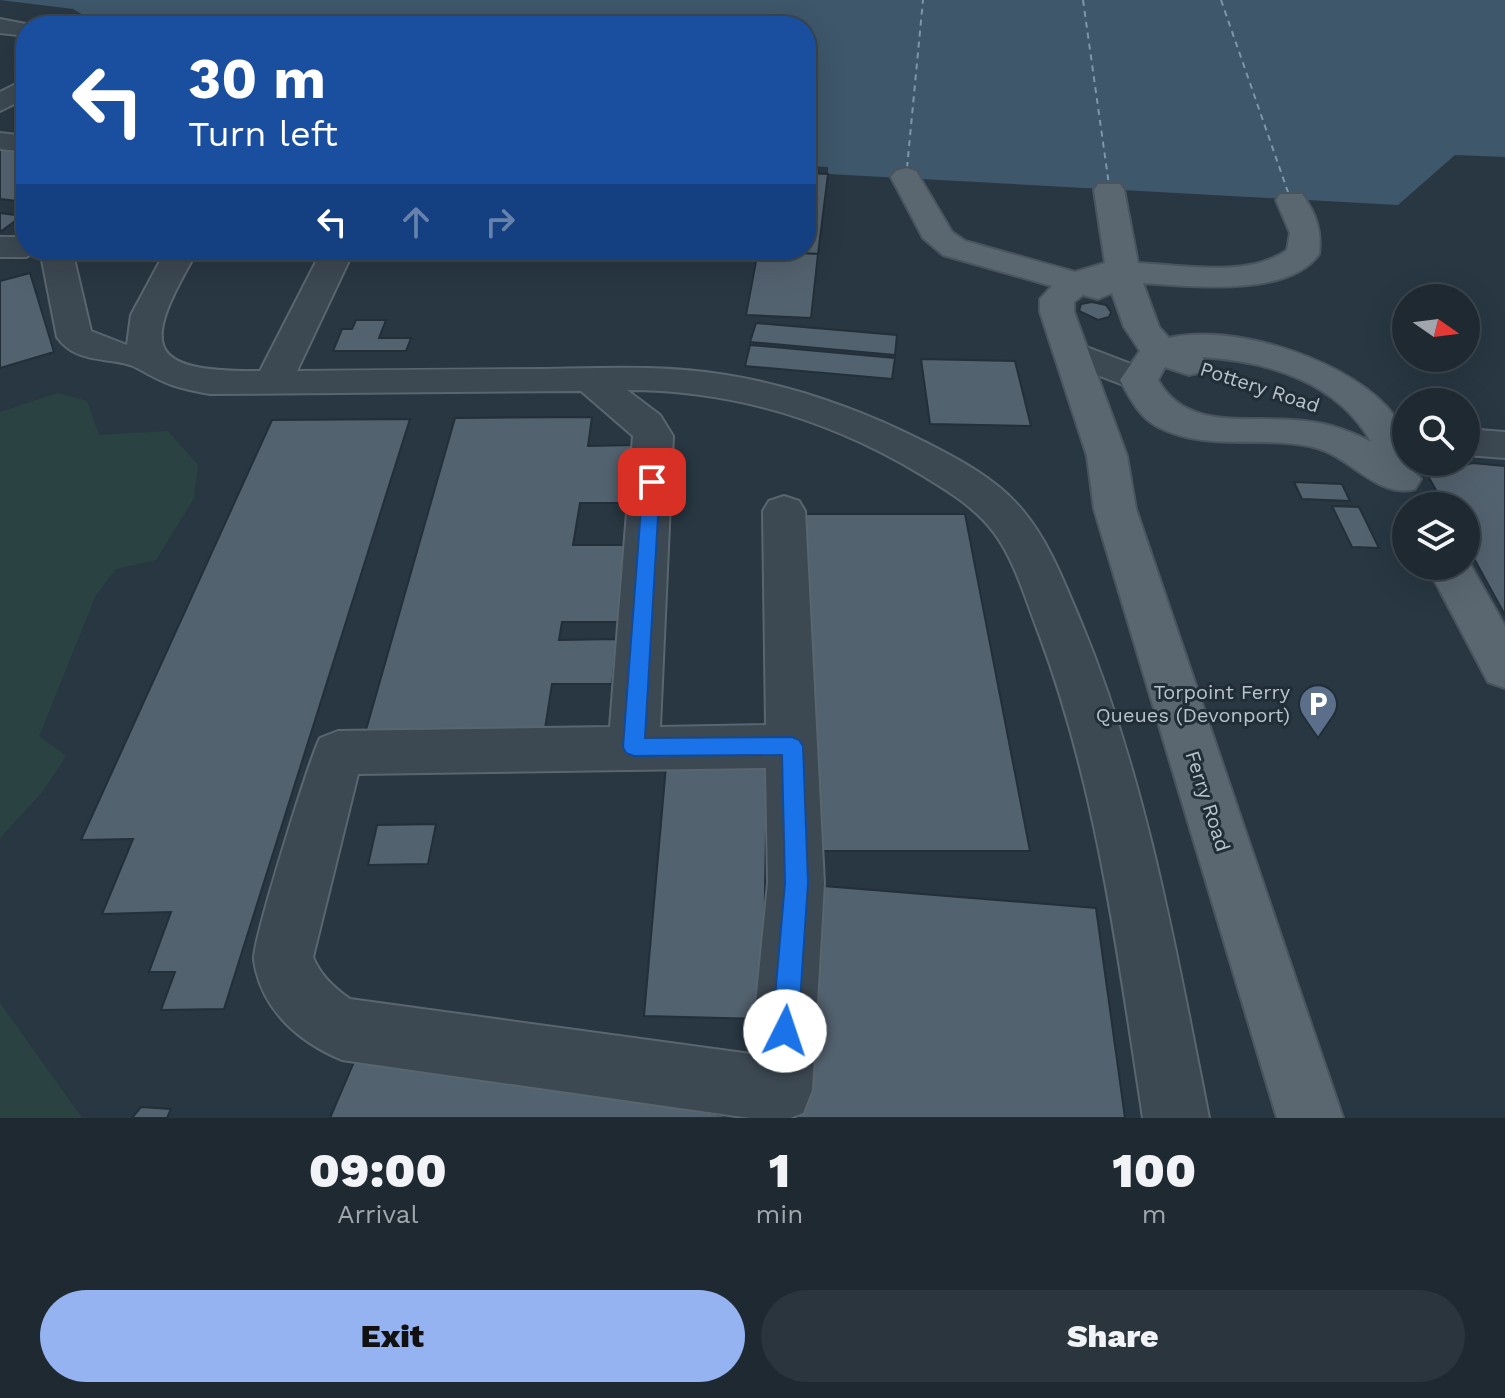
<!DOCTYPE html>
<style>
:root{--surface:#1e2932;--page:#2b353e;--text:#f1f3f6;--muted:#a1a6ac;--line:#3c454d;--accent:#95b2f1}
body{margin:0;font-family:"Work Sans",sans-serif;background:var(--page);color:var(--text);height:100vh;display:flex;flex-direction:column;font-size:30px;white-space:nowrap}
*{box-sizing:border-box;margin:0}
p{font-size:26px;color:var(--muted)}
.icon{flex:none;width:44px;height:44px;fill:none;stroke:currentColor;stroke-width:2;stroke-linecap:round;stroke-linejoin:round}
.map{position:relative;height:1118px;overflow:hidden}
.drawer{display:flex;flex-direction:column;background:var(--surface);flex:1}
.drawer>*{flex:none}
.guide{position:absolute;left:16px;top:16px;width:800px;height:244px;border-radius:32px;box-shadow:0 8px 32px #0002,0 0 0 2px var(--line);background:#1a4fa0;color:#fff;overflow:hidden}
.needle{width:52px;rotate:104deg}
.tools{position:absolute;left:1392px;top:284px;display:grid;gap:16px}
.tools a{display:grid;place-items:center;width:88px;height:88px;border-radius:50%;background:var(--surface);box-shadow:0 8px 32px #0002,0 0 0 2px var(--line);font-size:40px}
.pin{position:absolute;display:grid;place-items:center;width:68px;height:68px;color:#fff;margin:-34px;border-radius:16px;box-shadow:0 4px 12px #0006}
.me{position:absolute;width:88px;margin:-44px;rotate:4deg;stroke-linejoin:round;filter:drop-shadow(0 0 6px #0008)}
.turn{display:flex;align-items:center;gap:28px;height:168px;padding:0 40px;font-size:36px}
.turn .icon{width:104px;height:104px;stroke-width:2.5}
.turn b{display:block;font-size:56px;line-height:68px}
.lanes{display:flex;align-items:center;height:76px;padding:0 40px;background:#0003;justify-content:center;gap:40px;direction:ltr}
.lanes .off{opacity:.35}
.eta{display:flex;justify-content:space-evenly;align-items:center;height:136px;text-align:center}
.eta b{font-size:48px;font-weight:800;line-height:56px}
.cta{display:flex;gap:16px;margin-top:auto;padding:16px 40px}
.cta a{flex:1;height:92px;border-radius:48px;background:var(--accent);color:#111;font-size:32px;font-weight:800;line-height:92px;text-align:center}
.cta a+a{background:var(--page);color:var(--text)}
.map>svg:first-child{display:block}
.green{fill:#2a4342}
.water{fill:#3e576a}
.lines{fill:none;stroke-linecap:round;stroke-linejoin:round}
.ferry{stroke:#7b97ad;stroke-width:2;stroke-dasharray:6 5;stroke-linecap:butt}
.building{fill:#53626f;stroke:#232f39;stroke-width:2}
.minor-casing{stroke:#5a666f;stroke-width:4}
.major-casing{stroke:#49545e;stroke-width:4}
.minor{fill:#3c4852;fill-rule:evenodd}
.major{fill:#5a6771;fill-rule:evenodd}
.route{fill:#1a73e8;stroke:#114b97;stroke-width:2}
.labels{text-anchor:middle;dominant-baseline:central;stroke-width:6;stroke-linejoin:round;paint-order:stroke}
.street-label{font-size:20px;fill:#b9c3cb;stroke:#212d37}
.poi-label{font-size:20px;fill:#b9c3cb;stroke:#212d37;text-anchor:end}
</style>
<div class="map">
<svg width="1505" height="1118" viewBox="0 0 1505 1118">
<rect width="100%" height="100%" fill="#283742"/>
<g class="green">
<polygon points="58,393 87,401 99,435 168,431 198,465 194,498 156,560 116,569 96,595 39,736 66,756 43,791 0,838 0,412"/>
<polygon points="0,1003 82,1118 0,1118"/>
</g>
<polygon class="water" points="0,0 1505,0 1505,157 1455,155 1398,205 828,174 828,167 806,166 806,26 102,26 73,9"/>
<g class="lines">
<g class="ferry">
<polyline points="1083,0 1109,185"/>
<polyline points="1221,0 1289,195"/>
<polyline points="907,168 923,0"/>
</g>
</g>
<g class="building">
<polygon points="0,147 26,147 26,202 0,199"/>
<polygon points="806,173 828,174 818,254 786,253 806,250"/>
<polygon points="0,213 22,216 0,232"/>
<polygon points="758,251 818,254 811,318 746,315"/>
<polygon points="30,273 54,352 0,368 0,281"/>
<polygon points="1092,302 1106,305 1111,312 1109,317 1098,320 1079,311 1081,304"/>
<polygon points="356,320 386,320 379,338 411,338 406,351 333,351 342,329 352,329"/>
<polygon points="756,323 897,335 895,355 750,342"/>
<polygon points="750,345 895,358 892,379 745,366"/>
<polygon points="921,359 1015,361 1031,426 930,424"/>
<polygon points="592,417 588,446 636,445 630,503 580,503 573,545 626,545 618,622 562,622 559,640 617,639 612,684 552,684 544,735 364,737 455,418"/>
<polygon points="410,419 224,1009 161,1010 175,972 149,972 171,912 102,914 133,839 81,840 272,420"/>
<polygon points="1472,463 1505,466 1505,615 1466,544 1466,506 1445,506 1428,476"/>
<polygon points="1294,482 1342,484 1350,501 1302,499"/>
<polygon points="1332,506 1359,507 1379,548 1352,547"/>
<polygon points="796,514 965,514 1030,851 809,851"/>
<polygon points="666,766 767,768 763,1019 644,1016"/>
<polygon points="436,824 428,864 368,865 377,825"/>
<polygon points="811,885 1096,908 1125,1118 798,1118"/>
<polygon points="362,1043 735,1118 330,1118"/>
<polygon points="141,1107 171,1109 167,1118 132,1118"/>
</g>
<g class="lines">
<g class="minor-casing">
<g id="minor">
<polygon points="0,19 36,26 26,26 26,36 0,33"/>
<polygon points="26,79 26,98 0,111 0,92"/>
<polygon points="0,133 26,136 26,152 0,149"/>
<polygon points="0,237 26,237 26,250 40,250 26,257 0,257"/>
<path d="M40 250H72L91 331 127 345 131 315 166 250H198C142 346 142 372 260 371L322 250H354L297 371C379 370 461 369 543 369 604 368 666 365 726 375 795 386 862 410 925 442 958 459 993 477 1018 505 1048 538 1064 582 1081 622 1147 781 1176 950 1209 1118H1143C1118 955 1097 789 1039 634 1026 601 1016 563 995 534 975 507 948 491 920 474 830 420 732 390 627 390L660 415 673 436 660 727 766 725 763 511 769 501 784 496 799 501 805 511 824 883 812 1090 803 1113 790 1118H750L342 1060C299 1042 261 1010 254 960 252 943 309 760 320 738L338 731 610 727 633 436 581 391 210 394C177 388 167 385 139 369 115 355 78 367 57 337ZM766 768 768 883 751 1054 350 999C334 988 320 975 313 957L358 774Z"/>
<polygon points="1071,341 1152,372 1158,380 1152,388 1139,391 1058,360 1053,352 1058,344"/>
<polygon points="1466,429 1505,432 1505,458 1466,455"/>
</g>
</g>
<g class="major-casing">
<g id="major">
<path d="M906 168 916 171 952 232 965 241 1075 272 1105 263 1094 190 1098 184H1120L1124 190 1138 263C1184 265 1248 278 1287 250L1290 233 1276 200 1280 194H1302C1316 214 1322 230 1319 254 1288 298 1190 286 1143 283L1159 327 1169 338C1233 322 1356 362 1395 417 1404 431 1410 446 1404 462L1421 479 1415 489C1379 499 1351 458 1317 448 1265 434 1209 453 1158 427 1139 417 1130 398 1120 380L1140 351 1124 327 1112 293 1098 299 1083 295 1074 302V312L1127 456 1136 509 1343 1118H1277L1094 509 1087 456 1040 312V299L1052 286 943 255 923 238 891 177 896 171ZM1202 357C1267 361 1338 382 1371 442 1347 429 1320 421 1293 420 1244 416 1186 430 1158 380L1165 367 1189 375 1202 372 1207 364Z"/>
<polygon points="1466,557 1505,626 1505,688 1488,682 1427,566 1466,566"/>
</g>
</g>
<use href="#minor" class="minor"/>
<use href="#major" class="major"/>
</g>
<polygon class="route" points="652,476 660,482 645,738 792,737 799,740 803,746 808,883 798,1031 794,1040 785,1044 776,1040 772,1031 785,883 782,755 634,756 626,753 623,747 643,482"/>
<defs>
<g id="parking-pin" transform="scale(2)"><path d="M0 17L-7.5 6A9.5 9.5 0 1 1 7.5 6Z" fill="#5c6f8a" stroke="#212d37"/><path d="M-3.5-5.5H1a3.5 3.5 0 0 1 0 7H-1V5.5H-3.5ZM-1-3.4V-.6H.8a1.4 1.4 0 0 0 0-2.8Z" fill="#fff"/></g>
</defs>
<g fill-rule="evenodd">
<use href="#parking-pin" x="1318" y="704"/>
</g>
<g class="labels">
<g class="street-label">
<text transform="translate(1260 387) rotate(18)">Pottery Road</text>
<text transform="translate(1208 801) rotate(72)">Ferry Road</text>
</g>
<g class="poi-label">
<text x="1290" y="692">Torpoint Ferry<tspan x="1290" dy="23">Queues (Devonport)</tspan></text>
</g>
</g>
</svg>
<div class="tools">
<a><svg class="needle" viewBox="-14 -14 28 28"><path d="M0-13l5 13h-10z" fill="#e53935"/><path d="M0 13l5-13h-10z" fill="#a1a6ac"/></svg></a>
<a><svg class="icon" aria-label="search" viewBox="0 0 24 24"><circle cx="10" cy="10" r="6"/><path d="M15 15l6 6"/></svg></a>
<a><svg class="icon" aria-label="layers" viewBox="0 0 24 24"><path d="M12 4l9 5-9 5-9-5zM3 14l9 5 9-5"/></svg></a>
</div>
<div class="pin" style="left:652px;top:482px;background:#d93025"><svg class="icon" aria-label="arrive" viewBox="0 0 24 24"><path d="M6 21V4h12l-3 4 3 4H6"/></svg></div>
<svg class="me" style="left:785px;top:1031px" viewBox="-20 -20 40 40"><circle r="19" fill="#fff"/><path d="M0-13L10 11 0 6-10 11z" fill="#1a73e8"/></svg>
<div class="guide">
<div class="turn"><svg class="icon" aria-label="left" viewBox="0 0 24 24"><path d="M17 20v-9H6M10 6l-5 5 5 5"/></svg><div><b>30 m</b>Turn left</div></div>
<div class="lanes"><svg class="icon" aria-label="left" viewBox="0 0 24 24"><path d="M17 20v-9H6M10 6l-5 5 5 5"/></svg><svg class="icon off" aria-label="ahead" viewBox="0 0 24 24"><path d="M12 20V5M6 11l6-6 6 6"/></svg><svg class="icon off" aria-label="right" viewBox="0 0 24 24"><path d="M7 20v-9h11M14 6l5 5-5 5"/></svg></div>
</div>
</div>
<section class="drawer">
<div class="eta">
<div><b>09:00</b><p>Arrival</p></div>
<div><b>1</b><p>min</p></div>
<div><b>100</b><p>m</p></div>
</div>
<div class="cta"><a>Exit</a><a>Share</a></div>
</section>
